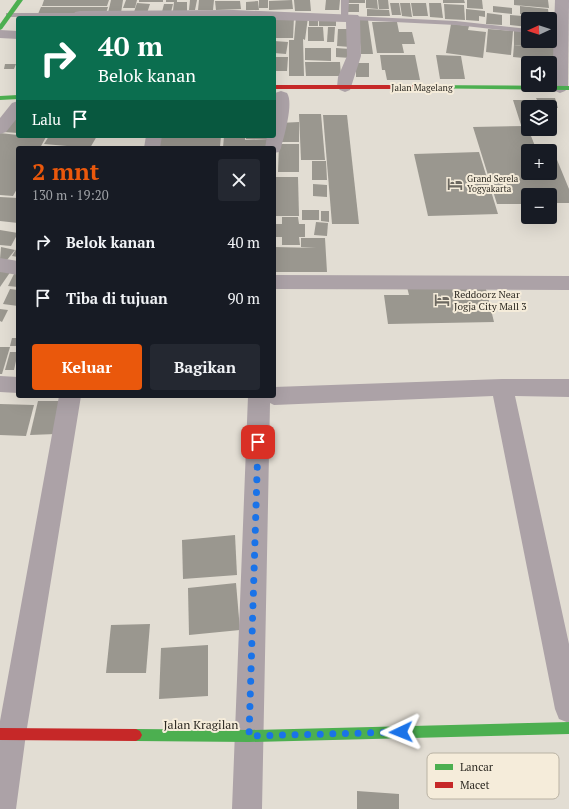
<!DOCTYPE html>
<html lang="id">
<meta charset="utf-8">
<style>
:root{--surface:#171b24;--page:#242831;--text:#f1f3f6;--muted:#9ea1a6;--accent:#ea580c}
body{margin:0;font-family:"PT Serif",serif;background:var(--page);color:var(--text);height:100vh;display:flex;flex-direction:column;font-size:15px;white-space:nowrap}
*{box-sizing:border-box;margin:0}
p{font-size:13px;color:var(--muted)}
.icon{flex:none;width:22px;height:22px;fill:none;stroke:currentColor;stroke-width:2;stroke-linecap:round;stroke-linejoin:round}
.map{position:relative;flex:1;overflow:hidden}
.details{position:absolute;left:16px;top:146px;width:260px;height:252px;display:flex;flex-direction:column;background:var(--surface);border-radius:4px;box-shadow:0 4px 16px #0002}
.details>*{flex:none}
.hud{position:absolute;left:16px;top:16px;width:260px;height:122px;border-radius:4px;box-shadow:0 4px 16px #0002;background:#0b6e4f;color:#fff;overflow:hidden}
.needle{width:26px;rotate:267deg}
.fabs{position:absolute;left:521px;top:12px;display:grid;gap:8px}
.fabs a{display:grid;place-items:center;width:36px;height:36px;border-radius:4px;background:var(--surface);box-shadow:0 4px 16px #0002;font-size:20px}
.pin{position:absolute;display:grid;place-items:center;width:34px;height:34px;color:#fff;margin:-17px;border-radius:8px;box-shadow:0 2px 6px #0006}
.me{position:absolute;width:44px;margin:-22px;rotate:268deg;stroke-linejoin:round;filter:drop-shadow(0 0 3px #0008)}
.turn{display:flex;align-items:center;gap:14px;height:84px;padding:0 16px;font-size:18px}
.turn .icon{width:52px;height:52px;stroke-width:2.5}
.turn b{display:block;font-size:28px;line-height:34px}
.then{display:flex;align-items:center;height:38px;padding:0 16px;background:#0003;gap:8px;font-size:15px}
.round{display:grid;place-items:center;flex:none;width:42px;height:42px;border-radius:4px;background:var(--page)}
.overview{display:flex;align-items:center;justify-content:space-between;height:68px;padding:0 16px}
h1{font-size:24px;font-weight:700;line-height:30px;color:var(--accent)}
.cta{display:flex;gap:8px;margin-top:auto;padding:8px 16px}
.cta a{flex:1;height:46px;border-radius:4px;background:var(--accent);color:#fff;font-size:16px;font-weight:700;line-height:46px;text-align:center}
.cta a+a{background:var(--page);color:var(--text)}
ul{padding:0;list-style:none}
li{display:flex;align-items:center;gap:12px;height:56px;padding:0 16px}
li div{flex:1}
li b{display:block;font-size:15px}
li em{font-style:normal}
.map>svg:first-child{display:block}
.building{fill:#9a978f}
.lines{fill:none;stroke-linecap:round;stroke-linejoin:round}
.lane{fill:#aca2a7;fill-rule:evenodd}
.street{fill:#aca2a7;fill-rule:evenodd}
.fast{fill:#4caf50;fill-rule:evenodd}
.jam{fill:#c62828;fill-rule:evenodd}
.route{stroke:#1a73e8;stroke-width:7;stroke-dasharray:0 12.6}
.labels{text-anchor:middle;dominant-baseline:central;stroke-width:4;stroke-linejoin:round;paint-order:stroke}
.far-street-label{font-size:9px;fill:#2c2922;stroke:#f5ecda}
.far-poi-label{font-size:9px;fill:#2c2922;stroke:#f5ecda;text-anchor:start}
.poi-label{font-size:10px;fill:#2c2922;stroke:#f5ecda;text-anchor:start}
.near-street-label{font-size:12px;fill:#2c2922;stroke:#f5ecda}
.key{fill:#f5ecda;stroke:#b9b2a3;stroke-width:1}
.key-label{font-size:11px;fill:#2c2922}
</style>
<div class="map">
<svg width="569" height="809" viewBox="0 0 569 809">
<rect width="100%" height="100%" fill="#e2ddd3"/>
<g class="building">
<polygon points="44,0 109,0 107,6 42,6"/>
<polygon points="111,0 123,0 121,13 108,13"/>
<polygon points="126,0 137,0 135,8 123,8"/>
<rect x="139" y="0" width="24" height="2"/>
<polygon points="166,0 177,0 177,2 187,2 187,11 173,11 174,2 166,2"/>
<polygon points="190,0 197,0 195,10 189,10"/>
<polygon points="199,0 214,0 213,10 198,10"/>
<rect x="259" y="0" width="9" height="8"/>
<polygon points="292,0 293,9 269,10 269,1"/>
<polygon points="294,0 310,0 311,11 295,11"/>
<polygon points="326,0 340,0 339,10 325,10"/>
<rect x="346" y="0" width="19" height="3"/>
<polygon points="366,0 377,0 378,9 366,8"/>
<polygon points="378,0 388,0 389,9 379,9"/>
<polygon points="443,0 464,0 465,3 443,3"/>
<polygon points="467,0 482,0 483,9 467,8"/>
<polygon points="514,0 548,0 549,8 514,5"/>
<polygon points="215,1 240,1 241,9 216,10"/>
<polygon points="258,1 259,10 246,10 246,2"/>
<polygon points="137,3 150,4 147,13 134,12"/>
<polygon points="390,3 399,3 401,15 392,15"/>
<polygon points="400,3 410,3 412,17 402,16"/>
<polygon points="411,3 426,3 428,16 413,16"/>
<polygon points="429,3 441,3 443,18 430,17"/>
<polygon points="164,4 173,4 171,12 162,12"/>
<rect x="347" y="4" width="12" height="8"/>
<polygon points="444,4 464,5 465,20 445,19"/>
<polygon points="493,6 512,8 512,14 493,12"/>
<polygon points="520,6 548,9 549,17 520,14"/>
<polygon points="41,7 108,7 106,13 38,14"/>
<polygon points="367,9 389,10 390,16 367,16"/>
<polygon points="466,9 485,11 485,17 479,16 479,21 466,20"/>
<polygon points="487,13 502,15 502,25 486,24"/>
<polygon points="510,15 548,18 548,19 528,19 528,27 510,25"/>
<polygon points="274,17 294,17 293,38 274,38"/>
<polygon points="296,17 308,17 305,40 303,39 304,76 289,76 289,40 294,40"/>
<rect x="319" y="17" width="17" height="9"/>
<rect x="309" y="19" width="9" height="7"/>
<polygon points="358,20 368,20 373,54 361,54"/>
<polygon points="372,22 397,22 399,32 412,32 415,44 402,44 404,53 377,53"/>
<polygon points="451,24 469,26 468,30 486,32 483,58 446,53"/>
<polygon points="308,27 323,27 324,41 308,41"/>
<polygon points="328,27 335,27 334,42 327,42"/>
<polygon points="338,29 350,29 350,47 337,46"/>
<polygon points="488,29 513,31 511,55 486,52"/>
<polygon points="514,30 528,32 528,41 534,41 534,47 514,45"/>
<polygon points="274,41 288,42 286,54 274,53"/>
<polygon points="514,45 537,48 537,45 555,47 555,61 513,57"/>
<polygon points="305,48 331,48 331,61 305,60"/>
<polygon points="336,48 350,49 350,58 336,57"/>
<polygon points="380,55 415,55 420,80 387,80 385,70 382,70"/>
<polygon points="436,55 461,56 465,79 440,79"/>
<polygon points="274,57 288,57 287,71 274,71"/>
<polygon points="522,61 534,62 528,63 528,76 522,75"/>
<polygon points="305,62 340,62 341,76 306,76"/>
<rect x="356" y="63" width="13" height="14"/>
<polygon points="5,64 16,64 14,69 4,69"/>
<polygon points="536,98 555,98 558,108 528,107 528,125 521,125 513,100 537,100"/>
<polygon points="550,110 557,129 550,129"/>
<polygon points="299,114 321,114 325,160 301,160"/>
<polygon points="323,115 347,115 359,224 332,224"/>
<polygon points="12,117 18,118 18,133 4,132"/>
<polygon points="299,122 299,142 279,142 279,123"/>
<polygon points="527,126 537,151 528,151 528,173 550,173 550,151 546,151 546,150 553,150 569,189 569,203 550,203 550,195 528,195 528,204 497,204 473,127"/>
<polygon points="0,133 18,135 18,136 46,137 40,148 18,148 18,187 13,196 0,195"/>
<polygon points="49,136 97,136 90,148 44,144"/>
<polygon points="160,136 221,136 220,147 158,147"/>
<polygon points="224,136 245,136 245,140 270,139 270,148 223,148"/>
<rect x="246" y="136" width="23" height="3"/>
<polygon points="279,144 299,144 299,172 278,172"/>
<polygon points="479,152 498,214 428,216 414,154"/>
<polygon points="312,161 326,161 327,180 312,180"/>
<polygon points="274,177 298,177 299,216 274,216"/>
<polygon points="313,184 327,185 327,197 313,196"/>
<polygon points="0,197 18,198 18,223 0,221"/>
<rect x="302" y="210" width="17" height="10"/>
<polygon points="321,211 329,211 329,222 321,221"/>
<polygon points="282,217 298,217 299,224 305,224 305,237 299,237 300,245 282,245 282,237 274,237 274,224 282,224"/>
<polygon points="316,222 328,223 327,236 314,235"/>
<polygon points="0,230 18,233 11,246 0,245"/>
<polygon points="301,238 325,238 327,272 274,272 274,247 316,248 301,247"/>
<polygon points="18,246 18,257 12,256"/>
<polygon points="1,247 15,250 7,260 0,259"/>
<polygon points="0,269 11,271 0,287"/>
<polygon points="15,272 18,272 18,287 8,286"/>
<polygon points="485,285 494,322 388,324 384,295 409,295 407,287"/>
<polygon points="10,289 18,290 18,306 3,304"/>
<polygon points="0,309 8,310 2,322 0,321"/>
<polygon points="12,338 18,338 18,346 10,346"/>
<polygon points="0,347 10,347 2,374 0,374"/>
<polygon points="10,352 18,352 14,370 5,370"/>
<polygon points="38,401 63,401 56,434 30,435"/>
<polygon points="0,404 34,405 26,436 0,435"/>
<polygon points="235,535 237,575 183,579 182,540"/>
<polygon points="236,583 240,630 189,635 188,588"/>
<polygon points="150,624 146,673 106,673 111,625"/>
<polygon points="208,645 208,696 159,699 161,648"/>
<polygon points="357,791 399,794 399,809 357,809"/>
</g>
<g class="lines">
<g class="lane">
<polygon points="341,0 349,0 348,19 342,19 341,17"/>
<polygon points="6,13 80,13 84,15 80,17 6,17"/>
<polygon points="350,16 456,21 528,29 528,33 456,25 353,20 350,20"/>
</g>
<g class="street">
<polygon points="555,0 569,0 568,88 565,91 560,93 555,91 552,88"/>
<polygon points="234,10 358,15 360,18 361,56 350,90 345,92 340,90 337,87 338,77 347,56 346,22 274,20 274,18 72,18 75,12 80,11"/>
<polygon points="0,30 18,31 18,39 0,38"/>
<path d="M281 91 287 93C294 103 284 136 281 148L279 152 274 153V148H265L267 136H274V95L275 93Z"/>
<polygon points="18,101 18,117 6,132 0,134 0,118 12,103"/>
<polygon points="146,136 162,136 160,148 144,148"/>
<polygon points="0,258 18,261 18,275 0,272"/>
<polygon points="274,275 569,276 569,290 274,289"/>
<polygon points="0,376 18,377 18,393 0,392"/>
<polygon points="502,379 569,379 569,397 515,396 569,644 569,723 559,719 555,709 493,396 274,405 270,403 262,809 232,809 248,396 274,396 274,387"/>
<polygon points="59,396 81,396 26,734 16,809 0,809 0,721"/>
</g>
<g class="fast">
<polygon points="17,0 23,0 2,29 0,30 0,24"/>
<polygon points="413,85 569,86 569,90 411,88 411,86"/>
<polygon points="18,95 18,99 0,100 0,96"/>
<polygon points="569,722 569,734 249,742 136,741 132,739 130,735 132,731 136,729 249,730"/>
</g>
<g class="jam">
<polygon points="274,85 413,85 416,87 413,89 274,89"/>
<polygon points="0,728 136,729 140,731 142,735 140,739 136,741 0,740"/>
</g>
</g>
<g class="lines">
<polyline class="route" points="258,442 249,736 401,732"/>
</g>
<defs>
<g id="hotel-bare" transform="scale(1.2)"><path d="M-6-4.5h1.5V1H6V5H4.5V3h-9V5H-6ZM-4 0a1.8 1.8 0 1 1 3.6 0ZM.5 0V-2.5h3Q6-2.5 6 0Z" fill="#6c6860" stroke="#f5ecda" stroke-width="2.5" paint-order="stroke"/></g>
</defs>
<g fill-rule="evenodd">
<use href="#hotel-bare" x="455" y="184"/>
<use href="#hotel-bare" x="442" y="300"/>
</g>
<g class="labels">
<g class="far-street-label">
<text x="422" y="88">Jalan Magelang</text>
</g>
<g class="far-poi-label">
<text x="467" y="179">Grand Serela<tspan x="467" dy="10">Yogyakarta</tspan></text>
</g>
<g class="poi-label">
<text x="454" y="294">Reddoorz Near<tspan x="454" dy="12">Jogja City Mall 3</tspan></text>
</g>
<g class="near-street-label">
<text x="201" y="724">Jalan Kragilan</text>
</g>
</g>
<rect x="427" y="753" width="132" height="46" rx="6" class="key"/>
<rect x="435" y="764" width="18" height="6" fill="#4caf50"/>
<rect x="435" y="782" width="18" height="6" fill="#c62828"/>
<g class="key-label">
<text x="460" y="771">Lancar</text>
<text x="460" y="789">Macet</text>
</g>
</svg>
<div class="fabs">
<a><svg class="needle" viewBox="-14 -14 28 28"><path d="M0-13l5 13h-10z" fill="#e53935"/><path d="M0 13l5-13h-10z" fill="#9ea1a6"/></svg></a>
<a><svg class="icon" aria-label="sound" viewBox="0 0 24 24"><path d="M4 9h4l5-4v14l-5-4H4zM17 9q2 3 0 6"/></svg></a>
<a><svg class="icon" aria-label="layers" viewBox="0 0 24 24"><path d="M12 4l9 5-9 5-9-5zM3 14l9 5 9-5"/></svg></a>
<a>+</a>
<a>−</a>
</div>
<div class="pin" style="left:258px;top:442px;background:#d93025"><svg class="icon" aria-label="arrive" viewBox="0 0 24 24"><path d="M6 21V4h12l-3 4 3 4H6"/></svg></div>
<svg class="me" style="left:401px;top:732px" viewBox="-20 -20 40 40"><path d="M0-17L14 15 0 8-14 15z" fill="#1a73e8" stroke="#fff" stroke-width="4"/></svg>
<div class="hud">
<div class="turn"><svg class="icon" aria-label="right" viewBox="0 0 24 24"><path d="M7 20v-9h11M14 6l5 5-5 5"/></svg><div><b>40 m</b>Belok kanan</div></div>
<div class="then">Lalu<svg class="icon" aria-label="arrive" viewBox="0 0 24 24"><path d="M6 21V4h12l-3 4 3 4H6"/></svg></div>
</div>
<section class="details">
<div class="overview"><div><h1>2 mnt</h1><p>130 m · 19:20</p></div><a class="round"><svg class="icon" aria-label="close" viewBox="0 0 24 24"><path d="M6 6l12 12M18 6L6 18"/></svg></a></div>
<ul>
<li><svg class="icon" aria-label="right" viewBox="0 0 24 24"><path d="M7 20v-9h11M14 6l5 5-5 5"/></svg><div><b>Belok kanan</b></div><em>40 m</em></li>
<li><svg class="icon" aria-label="arrive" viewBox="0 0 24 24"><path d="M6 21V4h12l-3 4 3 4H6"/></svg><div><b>Tiba di tujuan</b></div><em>90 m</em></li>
</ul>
<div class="cta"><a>Keluar</a><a>Bagikan</a></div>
</section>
</div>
